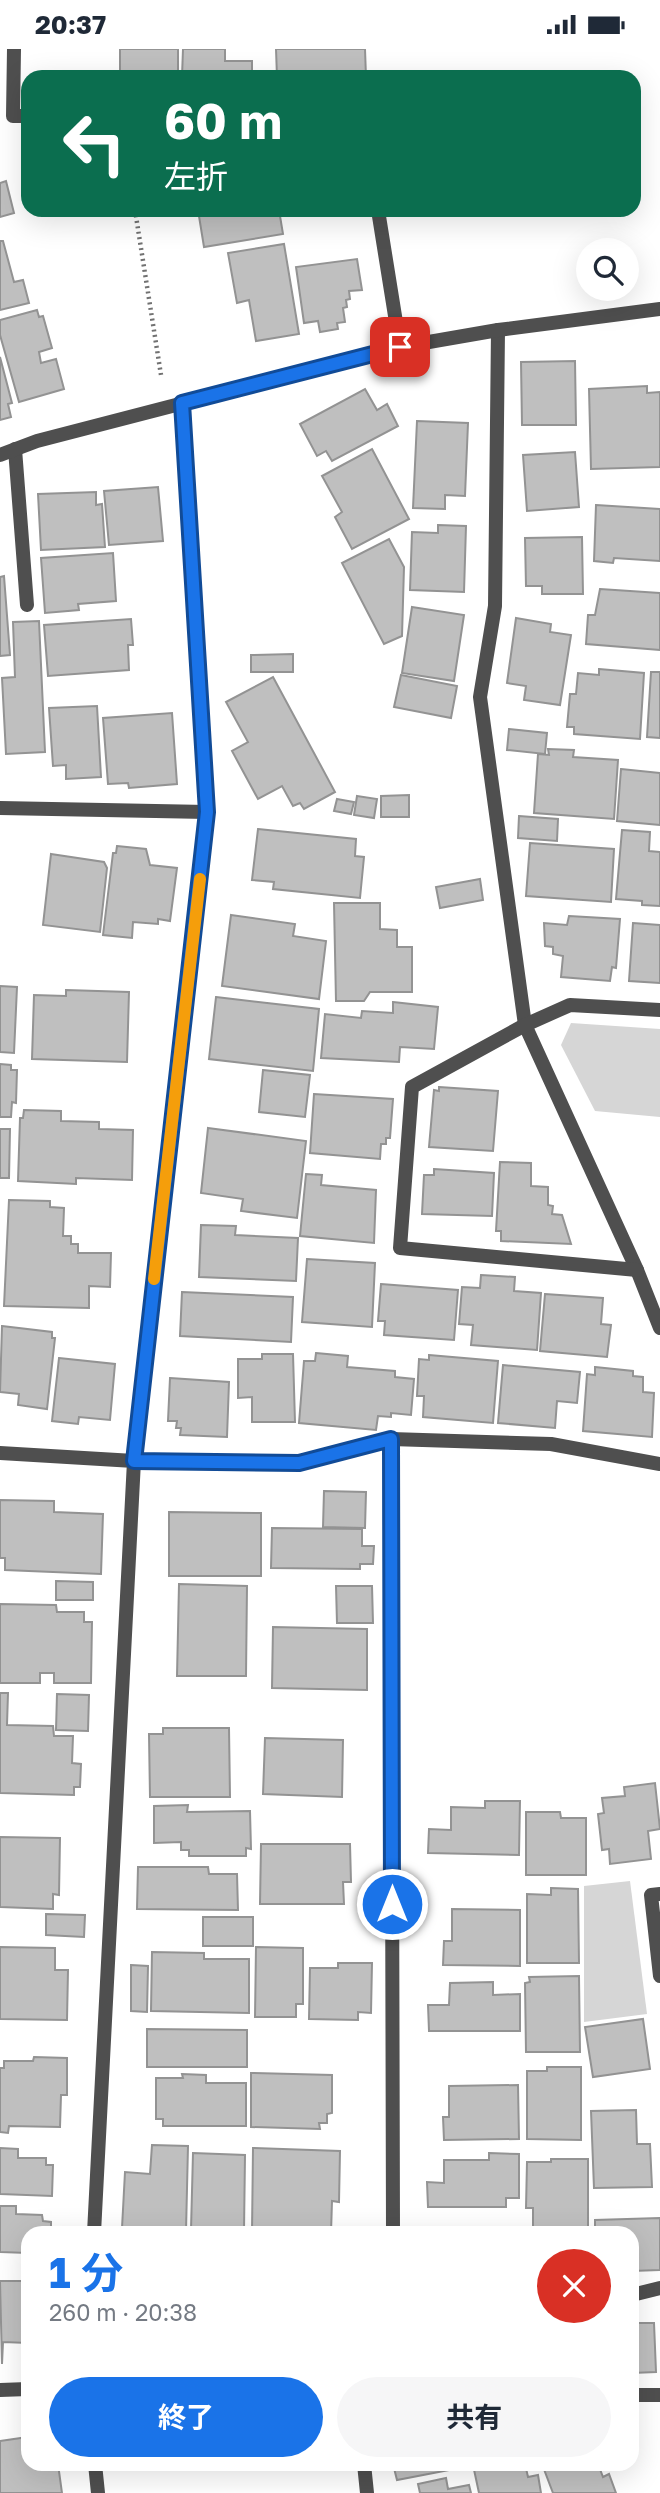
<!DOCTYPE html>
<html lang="ja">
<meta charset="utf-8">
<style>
:root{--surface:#fff;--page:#f6f6f7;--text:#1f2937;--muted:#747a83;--accent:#1a73e8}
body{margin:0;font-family:"Golos Text","Noto Sans JP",sans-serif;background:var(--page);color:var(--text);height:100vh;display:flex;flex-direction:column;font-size:26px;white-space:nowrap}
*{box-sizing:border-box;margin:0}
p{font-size:23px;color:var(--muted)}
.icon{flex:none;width:38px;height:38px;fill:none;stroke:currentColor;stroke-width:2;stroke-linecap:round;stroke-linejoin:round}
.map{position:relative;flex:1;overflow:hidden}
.details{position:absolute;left:21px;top:2177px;width:618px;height:245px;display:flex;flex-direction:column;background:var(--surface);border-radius:21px;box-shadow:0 7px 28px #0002}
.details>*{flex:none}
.guide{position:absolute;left:21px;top:21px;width:620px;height:147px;border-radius:21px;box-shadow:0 7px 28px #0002;background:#0b6e4f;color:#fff;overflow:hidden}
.buttons{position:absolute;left:576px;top:189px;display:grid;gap:14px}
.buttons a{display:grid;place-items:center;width:63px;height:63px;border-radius:50%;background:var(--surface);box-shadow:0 7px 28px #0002;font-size:35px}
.pin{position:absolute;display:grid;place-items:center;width:60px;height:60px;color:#fff;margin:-30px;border-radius:14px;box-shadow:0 4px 10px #0006}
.me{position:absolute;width:77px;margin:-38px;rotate:0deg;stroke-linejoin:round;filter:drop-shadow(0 0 5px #0008)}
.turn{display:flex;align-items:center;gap:24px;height:147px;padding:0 28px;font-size:32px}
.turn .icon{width:91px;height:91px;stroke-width:2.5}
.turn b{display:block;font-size:49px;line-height:60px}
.round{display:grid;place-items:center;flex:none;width:74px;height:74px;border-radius:37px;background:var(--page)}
.overview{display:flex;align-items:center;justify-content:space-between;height:119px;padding:0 28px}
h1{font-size:42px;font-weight:700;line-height:52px;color:var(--accent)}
.cta{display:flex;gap:14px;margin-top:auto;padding:14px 28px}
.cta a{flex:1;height:80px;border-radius:42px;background:var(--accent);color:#fff;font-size:28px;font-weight:700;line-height:80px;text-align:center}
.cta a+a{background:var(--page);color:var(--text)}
.status{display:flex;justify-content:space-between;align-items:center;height:49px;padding:0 35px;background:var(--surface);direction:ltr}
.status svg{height:19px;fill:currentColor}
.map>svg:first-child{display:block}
.green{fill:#d6d6d6}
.building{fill:#bfbfbf;stroke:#939393;stroke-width:2}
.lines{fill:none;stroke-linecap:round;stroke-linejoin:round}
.path{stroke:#717171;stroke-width:4.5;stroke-dasharray:2 3.5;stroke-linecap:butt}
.lane{stroke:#4f4f4f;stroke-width:14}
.street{stroke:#4f4f4f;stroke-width:14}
.route-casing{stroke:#114b97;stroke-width:18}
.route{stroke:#1a73e8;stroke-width:12}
.slow{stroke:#f59e0b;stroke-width:12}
</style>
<div class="status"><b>20:37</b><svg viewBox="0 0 49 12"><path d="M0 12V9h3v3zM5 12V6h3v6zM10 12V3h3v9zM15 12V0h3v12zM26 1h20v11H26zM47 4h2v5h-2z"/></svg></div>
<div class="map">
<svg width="660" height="2444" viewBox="0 0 660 2444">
<rect width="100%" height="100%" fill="#fff"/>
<g class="green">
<polygon points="571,974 660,980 660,1068 595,1062 561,996"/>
<polygon points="630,1832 647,1965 584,1973 584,1837"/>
</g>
<g class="building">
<rect x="120" y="0" width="58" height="28"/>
<polygon points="183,0 225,0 225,12 252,12 252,28 182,28"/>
<polygon points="276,0 365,0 366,28 277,28"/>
<polygon points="6,132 14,164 0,168 0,134"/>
<polygon points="198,161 279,161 283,185 204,198"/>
<polygon points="0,192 3,192 14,233 23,231 29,254 0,261"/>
<polygon points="284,195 299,285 256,292 249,251 237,254 228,204"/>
<polygon points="357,210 362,241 349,242 350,250 346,251 347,258 343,259 345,273 337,274 338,280 320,283 318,272 304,274 296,218"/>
<polygon points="37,261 39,268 43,267 52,299 39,303 41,314 56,310 64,340 19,353 0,286 0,271"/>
<polygon points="0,308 12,354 8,355 11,368 0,371"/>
<polygon points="575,312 576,376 522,376 521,313"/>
<polygon points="647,337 647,344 660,343 660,418 591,420 589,340"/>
<polygon points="365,340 377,361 387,355 398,377 332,412 326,402 317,407 300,375"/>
<polygon points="417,372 468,374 465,447 445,446 445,460 413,459"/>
<polygon points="372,400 409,470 352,500 335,468 342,463 322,427"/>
<polygon points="575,403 579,458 527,462 523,406"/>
<polygon points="158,438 163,492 109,496 104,442"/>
<polygon points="96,443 96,456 102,455 105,498 41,501 38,445"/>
<polygon points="596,456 660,460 660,512 614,509 613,514 594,512"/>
<polygon points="438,476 466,477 464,543 410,541 412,483 438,484"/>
<polygon points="582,488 583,545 542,545 542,537 526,537 525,489"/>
<polygon points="389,490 404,518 402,587 384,595 342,514"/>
<polygon points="113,504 116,552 78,555 79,561 45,564 41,509"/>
<polygon points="4,527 10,606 0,607 0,528"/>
<polygon points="600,540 660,544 660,601 586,595 588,566 595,566"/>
<polygon points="412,558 464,566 454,632 402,624"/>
<polygon points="516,569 551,575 550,583 571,586 560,656 524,651 526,637 507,634"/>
<polygon points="131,570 133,596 128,596 129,621 48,627 44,576"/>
<polygon points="39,572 45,703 6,705 2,629 15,628 13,573"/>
<polygon points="293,605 293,623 251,623 251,606"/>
<polygon points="599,620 644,624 640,690 574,685 574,678 567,678 570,645 576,645 578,624 599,626"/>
<polygon points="651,623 660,623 660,689 647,688"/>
<polygon points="401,626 457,637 451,669 394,658"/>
<polygon points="273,628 335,743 304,760 300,754 293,757 282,737 258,750 232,702 248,693 226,653"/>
<polygon points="97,657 101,728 66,730 66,716 53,717 49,659"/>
<polygon points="172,664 177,735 129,739 128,734 108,735 103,669"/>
<polygon points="509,680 547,684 545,705 507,701"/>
<polygon points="548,700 574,701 573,708 618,711 614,770 534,764 538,705 549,706"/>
<polygon points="621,720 660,724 660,776 617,772"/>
<polygon points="409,746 409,768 381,768 381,747"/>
<polygon points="357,747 377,750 374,769 354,766"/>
<polygon points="337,750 354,753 351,765 334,762"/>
<polygon points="519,767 558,770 557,792 518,789"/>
<polygon points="258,780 356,790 355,807 364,808 360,849 273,840 274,833 252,831"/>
<polygon points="622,781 650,783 649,802 660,803 660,857 642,856 642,852 616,850"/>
<polygon points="530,794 614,800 611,853 526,847"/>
<polygon points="117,797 146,800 150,816 177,819 170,872 158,870 158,875 133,873 132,889 103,886 113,804 116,804"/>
<polygon points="51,805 104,813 107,819 100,883 43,876"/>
<polygon points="480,830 483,851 440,859 436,838"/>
<polygon points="334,854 380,854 380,880 397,881 397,898 412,898 412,943 370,943 364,952 336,952"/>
<polygon points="231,866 295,875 293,887 326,892 319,950 222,937"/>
<polygon points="569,867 620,870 616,919 612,918 610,932 561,928 563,907 553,905 553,898 545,897 544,874 567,876"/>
<polygon points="633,874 660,876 660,934 629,932"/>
<polygon points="0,937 17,938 14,1004 0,1003"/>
<polygon points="66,941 129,943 127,1013 32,1010 34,946 66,947"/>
<polygon points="216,948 319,960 313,1022 209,1010"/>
<polygon points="393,953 438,958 434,1000 400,998 399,1013 321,1009 325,965 361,969 362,962 393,964"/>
<polygon points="0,1015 11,1016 11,1021 17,1021 16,1054 12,1053 11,1068 0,1068"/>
<polygon points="263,1021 310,1026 305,1068 259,1063"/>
<polygon points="439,1038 498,1042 493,1102 429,1098 434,1041 439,1042"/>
<polygon points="314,1045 393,1050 390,1089 386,1089 386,1095 381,1095 380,1110 310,1104"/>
<polygon points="24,1061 61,1062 61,1072 99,1073 99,1080 133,1081 132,1131 76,1129 76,1135 18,1132 20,1069 23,1069"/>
<polygon points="208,1079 306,1092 297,1169 241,1162 243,1150 201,1144"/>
<polygon points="0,1080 10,1080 9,1129 0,1129"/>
<polygon points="500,1113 531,1114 531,1137 548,1138 548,1156 553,1157 552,1165 562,1166 571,1195 501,1192 501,1182 496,1182"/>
<polygon points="434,1120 494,1124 492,1167 422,1165 424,1126 434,1126"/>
<polygon points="306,1125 322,1126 321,1136 376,1141 374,1194 300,1187"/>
<polygon points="9,1151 50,1152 50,1158 64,1159 63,1187 71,1187 71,1195 78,1195 78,1204 111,1204 110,1238 89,1237 89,1259 4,1257"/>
<polygon points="201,1176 236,1177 235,1186 298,1189 296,1232 199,1228"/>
<polygon points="307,1210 375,1214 372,1278 302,1273"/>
<polygon points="481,1226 515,1228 514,1242 541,1244 537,1301 471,1296 473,1276 459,1275 462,1238 480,1239"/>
<polygon points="381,1235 458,1241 454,1291 384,1286 385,1272 378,1272"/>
<polygon points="182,1243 293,1248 291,1293 180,1287"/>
<polygon points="545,1245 603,1249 601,1275 611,1276 607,1308 540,1302"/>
<polygon points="2,1277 52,1283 52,1289 55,1289 47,1360 18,1356 19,1345 0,1343"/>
<polygon points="316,1304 348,1307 347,1318 395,1322 395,1328 414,1330 411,1366 391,1364 391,1368 378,1367 376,1381 299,1374 304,1312 315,1312"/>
<polygon points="262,1305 293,1305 295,1373 252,1373 252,1348 238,1349 238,1310 262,1310"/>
<polygon points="429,1306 498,1312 493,1374 423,1368 424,1347 417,1347 419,1310 429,1311"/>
<polygon points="59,1309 115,1315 110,1371 79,1368 78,1375 52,1372"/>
<polygon points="503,1316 580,1323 577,1354 557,1352 555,1379 498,1374"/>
<polygon points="595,1318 633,1322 633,1327 643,1328 643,1343 654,1344 652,1388 583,1382 587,1325 595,1326"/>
<polygon points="170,1329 229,1333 227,1388 180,1386 181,1379 176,1379 177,1372 168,1372"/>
<polygon points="324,1442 366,1443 365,1479 323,1478"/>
<polygon points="0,1451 54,1452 54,1463 103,1465 101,1525 5,1521 5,1509 0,1509"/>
<polygon points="169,1463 261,1464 261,1527 169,1527"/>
<polygon points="272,1479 362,1480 362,1497 374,1497 373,1515 360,1515 360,1520 271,1519"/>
<polygon points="56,1532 93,1533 93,1551 56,1551"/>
<polygon points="179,1535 247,1537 246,1627 177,1627"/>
<polygon points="336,1537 372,1537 373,1574 337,1574"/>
<polygon points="0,1555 56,1556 57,1563 84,1563 84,1573 92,1573 91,1634 54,1634 54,1624 40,1624 40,1634 0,1634"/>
<polygon points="273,1578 367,1580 367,1641 272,1639"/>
<polygon points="0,1644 8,1644 7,1676 53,1677 54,1687 73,1687 72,1714 81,1715 80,1738 74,1738 74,1746 0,1744"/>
<polygon points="57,1645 89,1646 88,1682 56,1681"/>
<polygon points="163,1679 229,1679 230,1748 150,1748 149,1685 163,1685"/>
<polygon points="265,1689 343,1691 342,1748 263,1745"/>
<polygon points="655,1734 660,1780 648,1782 651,1810 610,1815 609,1800 602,1801 598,1765 604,1764 602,1749 625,1747 624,1738"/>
<polygon points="485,1752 520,1752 519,1806 428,1804 429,1780 451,1781 451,1758 485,1759"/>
<polygon points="188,1756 187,1763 250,1762 251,1800 246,1799 246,1807 189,1807 189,1801 181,1801 181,1793 154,1794 154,1757"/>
<polygon points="526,1763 560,1763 561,1769 586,1769 586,1826 526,1826"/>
<polygon points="0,1788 60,1789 59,1846 53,1845 53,1860 0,1858"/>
<polygon points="261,1795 350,1795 351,1833 343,1833 344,1855 260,1855"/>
<polygon points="138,1818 208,1818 209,1825 237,1825 238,1861 137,1860"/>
<polygon points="551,1839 578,1840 579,1914 527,1914 527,1845 551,1846"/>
<polygon points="452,1860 520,1861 520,1917 443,1916 444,1892 452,1892"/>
<polygon points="46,1865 85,1866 84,1888 46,1886"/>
<rect x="203" y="1868" width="50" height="29"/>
<polygon points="0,1898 55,1899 55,1921 68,1921 67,1971 0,1970"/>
<polygon points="256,1898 303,1899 303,1955 296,1955 296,1968 255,1968"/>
<polygon points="152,1903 204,1904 204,1910 249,1910 249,1964 151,1962"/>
<polygon points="338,1914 372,1914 371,1964 358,1963 358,1971 309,1970 310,1919 338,1919"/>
<polygon points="131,1916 148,1917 147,1963 131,1962"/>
<polygon points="579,1927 580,2003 526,2003 525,1934 530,1933 529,1928"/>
<polygon points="493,1933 493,1946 520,1945 520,1982 429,1982 428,1956 449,1956 450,1934"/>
<polygon points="643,1970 650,2020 593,2028 585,1978"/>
<polygon points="147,1980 247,1981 247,2018 147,2018"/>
<polygon points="34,2008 67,2009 67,2046 61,2046 60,2078 9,2077 8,2084 0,2083 0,2019 4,2019 4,2012 33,2012"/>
<polygon points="547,2018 581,2018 581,2091 527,2090 527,2022 547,2022"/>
<polygon points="251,2024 332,2026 332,2064 327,2065 327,2074 319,2074 320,2080 251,2078"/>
<polygon points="182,2025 206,2026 206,2034 246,2034 246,2077 163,2077 163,2070 156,2070 156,2029 183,2029"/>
<polygon points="518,2036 519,2090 444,2091 443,2068 449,2068 449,2037"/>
<polygon points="636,2061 637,2095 650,2095 652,2138 594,2139 591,2062"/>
<polygon points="152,2096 188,2097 186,2182 122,2179 125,2123 150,2125"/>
<polygon points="0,2099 18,2100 18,2109 46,2109 46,2116 53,2116 52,2147 0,2145"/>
<polygon points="253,2099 340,2102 339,2153 332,2152 331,2184 252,2183"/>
<polygon points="193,2104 245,2106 244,2182 191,2181"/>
<polygon points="489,2104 519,2105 519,2149 506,2149 506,2158 428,2158 427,2133 444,2134 444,2111 489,2111"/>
<polygon points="551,2110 588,2110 588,2178 533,2178 533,2159 526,2159 527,2113 551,2113"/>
<polygon points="0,2157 16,2157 16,2165 42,2166 43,2172 51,2173 51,2184 28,2184 28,2204 0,2203"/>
<polygon points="660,2169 660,2221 632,2222 632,2184 595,2184 595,2171"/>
<polygon points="0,2232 28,2232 28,2294 3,2293 2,2315"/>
<polygon points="632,2274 654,2274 656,2323 632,2324"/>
<polygon points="28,2388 28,2415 58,2415 62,2444 0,2444 0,2392"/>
<polygon points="298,2415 339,2415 339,2418 299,2421"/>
<polygon points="393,2415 465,2415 465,2418 397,2431"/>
<polygon points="525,2415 528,2428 538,2426 541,2444 479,2444 473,2416"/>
<polygon points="542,2415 598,2415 603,2428 609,2425 616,2444 553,2444"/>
<polygon points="446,2429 448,2440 469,2436 471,2444 420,2444 418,2435"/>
</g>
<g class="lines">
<polyline class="path" points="135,161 161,326"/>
<polyline class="lane" points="15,400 27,556"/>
<g class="street">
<polyline points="14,0 13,67 28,67"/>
<polyline points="378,161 400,298"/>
<polyline points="498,281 495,557 480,648 525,976 637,1221 660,1279"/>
<polyline points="0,406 37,392 400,298 498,281 660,260"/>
<polyline points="0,759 207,763"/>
<polyline points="637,1221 400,1199 412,1038 525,976 570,956 660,961"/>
<polyline points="391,1390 393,2184"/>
<polyline points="0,1404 134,1412 299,1414 391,1390 551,1395 660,1415"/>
<polyline points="660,1845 651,1846 660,1927"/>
<polyline points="94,2184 134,1412 207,763 182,354"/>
<polyline points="632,2246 660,2239"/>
<polyline points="0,2341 28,2340"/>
<polyline points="632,2346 660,2346"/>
<polyline points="95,2415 98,2444"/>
<polyline points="364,2415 367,2444"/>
</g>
</g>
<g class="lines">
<g class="route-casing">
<polyline id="route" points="392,1855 391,1390 299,1414 134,1412 207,763 182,354 400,298"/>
</g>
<use href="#route" class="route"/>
<polyline class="slow" points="154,1230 200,830"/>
</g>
</svg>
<div class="buttons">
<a><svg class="icon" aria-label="search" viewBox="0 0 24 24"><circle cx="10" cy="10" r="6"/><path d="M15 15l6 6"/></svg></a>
</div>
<div class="pin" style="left:400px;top:298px;background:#d93025"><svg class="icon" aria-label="arrive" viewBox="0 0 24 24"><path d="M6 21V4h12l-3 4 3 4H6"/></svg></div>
<svg class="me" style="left:392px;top:1855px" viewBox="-20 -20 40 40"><circle r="17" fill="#1a73e8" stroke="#fff" stroke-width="3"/><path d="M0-11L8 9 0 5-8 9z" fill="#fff"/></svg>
<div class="guide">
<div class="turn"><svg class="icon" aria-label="left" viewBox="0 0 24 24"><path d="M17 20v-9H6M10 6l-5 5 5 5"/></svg><div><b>60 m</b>左折</div></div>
</div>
<section class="details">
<div class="overview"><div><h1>1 分</h1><p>260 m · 20:38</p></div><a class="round" style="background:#d93025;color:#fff"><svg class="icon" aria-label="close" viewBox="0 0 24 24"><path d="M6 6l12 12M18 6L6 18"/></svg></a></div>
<div class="cta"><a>終了</a><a>共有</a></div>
</section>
</div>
